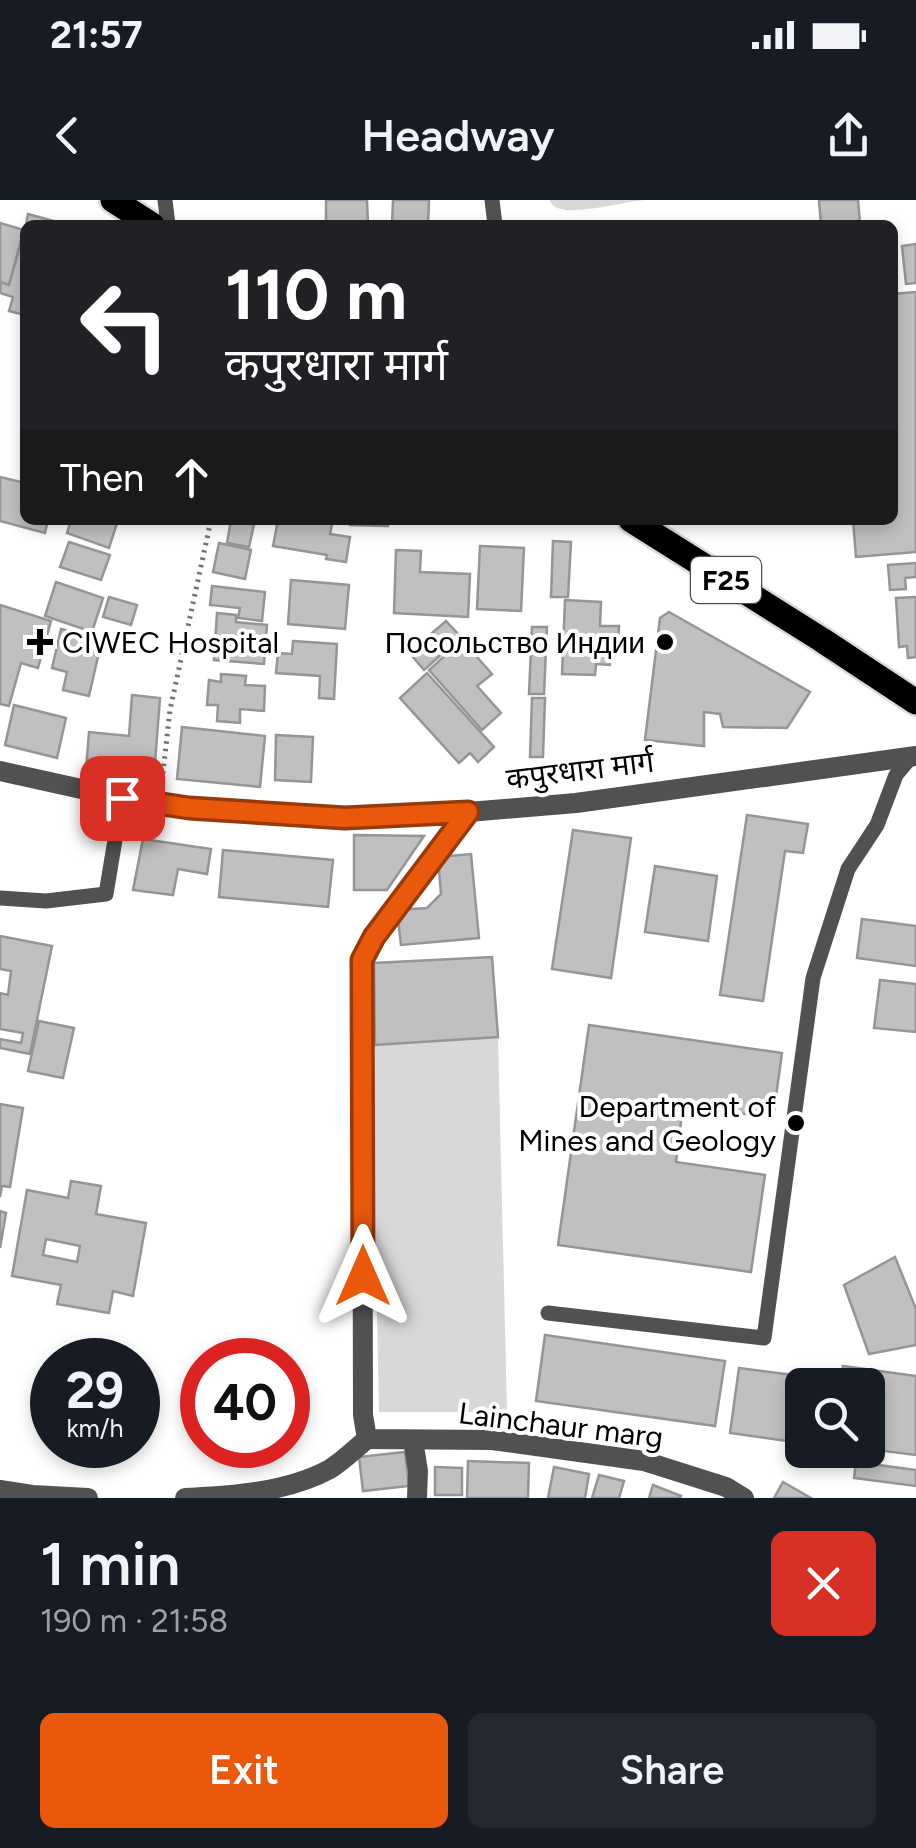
<!DOCTYPE html>
<meta charset="utf-8">
<style>
:root{--surface:#171b24;--page:#242831;--text:#f1f3f6;--muted:#9ea1a6;--accent:#ea580c}
body{margin:0;font-family:Figtree,"Noto Sans Devanagari",sans-serif;background:var(--page);color:var(--text);height:100vh;display:flex;flex-direction:column;font-size:38px;white-space:nowrap}
*{box-sizing:border-box;margin:0}
p{font-size:32px;color:var(--muted)}
.icon{flex:none;width:55px;height:55px;fill:none;stroke:currentColor;stroke-width:2;stroke-linecap:round;stroke-linejoin:round}
.map{position:relative;height:1298px;overflow:hidden}
.panel{display:flex;flex-direction:column;background:var(--surface);flex:1}
.panel>*{flex:none}
.guide{position:absolute;left:20px;top:20px;width:878px;height:305px;border-radius:15px;box-shadow:0 5px 15px #0003;background:#202124;color:#fff;overflow:hidden}
.tools{position:absolute;left:785px;top:1168px;display:grid;gap:20px}
.tools a{display:grid;place-items:center;width:100px;height:100px;border-radius:15px;background:var(--surface);box-shadow:0 5px 15px #0003;font-size:50px}
.speed{position:absolute;left:30px;top:1138px;display:flex;gap:20px;font-size:50px;font-weight:700;text-align:center}
.speed>*{display:grid;place-content:center;width:130px;height:130px;border-radius:50%;background:var(--surface);box-shadow:0 5px 15px #0003;line-height:1}
.speed small{font-size:25px;font-weight:400}
.speed .limit{border:15px solid #d22;background:#fff;color:#111}
.pin{position:absolute;display:grid;place-items:center;width:85px;height:85px;color:#fff;margin:-42px;border-radius:20px;box-shadow:0 5px 15px #0006}
.me{position:absolute;width:110px;margin:-55px;rotate:0deg;stroke-linejoin:round;filter:drop-shadow(0 0 8px #0008)}
.turn{display:flex;align-items:center;gap:35px;height:210px;padding:0 40px;font-size:45px}
.turn .icon{width:130px;height:130px;stroke-width:2.5}
.turn b{display:block;font-size:70px;line-height:85px}
.then{display:flex;align-items:center;height:95px;padding:0 40px;background:#0003;gap:20px;font-size:38px}
.round{display:grid;place-items:center;flex:none;width:105px;height:105px;border-radius:15px;background:var(--page)}
.summary{display:flex;align-items:center;justify-content:space-between;height:170px;padding:0 40px}
h1{font-size:60px;font-weight:600;line-height:75px}
.primary-button{display:flex;gap:20px;margin-top:auto;padding:20px 40px}
.primary-button a{flex:1;height:115px;border-radius:15px;background:var(--accent);color:#fff;font-size:40px;font-weight:600;line-height:115px;text-align:center}
.primary-button a+a{background:var(--page);color:var(--text)}
.status{display:flex;justify-content:space-between;align-items:center;height:70px;padding:0 50px;background:var(--surface);direction:ltr}
.status svg{height:28px;fill:currentColor}
header{display:flex;justify-content:space-between;align-items:center;height:130px;padding:0 40px;background:var(--surface);font-size:45px;font-weight:600}
.map>svg:first-child{display:block}
.green{fill:#d8d8d8}
.building{fill:#c0c0c0;stroke:#959595;stroke-width:2.5;fill-rule:evenodd}
.lines{fill:none;stroke-linecap:round;stroke-linejoin:round}
.primary-casing{stroke:#dbdbdb;stroke-width:30}
.path{stroke:#737373;stroke-width:5;stroke-dasharray:2.5 5;stroke-linecap:butt}
.service{stroke:#515151;stroke-width:15}
.minor{stroke:#515151;stroke-width:20}
.tertiary{stroke:#515151;stroke-width:20}
.primary{stroke:#000;stroke-width:25}
.route-casing{stroke:#983908;stroke-width:25}
.route{stroke:#ea580c;stroke-width:18}
.poi-dot{fill:#000;stroke:#fff;stroke-width:4}
.labels{text-anchor:middle;dominant-baseline:central;stroke-width:8;stroke-linejoin:round;paint-order:stroke}
.shield{fill:#fff;stroke:#4c4c4c;stroke-width:2.5}
.shield-label{font-size:28px;font-weight:bold;fill:#000}
.poi-label{font-size:30px;fill:#000;stroke:#fff;text-anchor:end}
.street-label{font-size:30px;fill:#000;stroke:#fff}
</style>
<div class="status"><b>21:57</b><svg viewBox="0 0 49 12"><path d="M0 12V9h3v3zM5 12V6h3v6zM10 12V3h3v9zM15 12V0h3v12zM26 1h20v11H26zM47 4h2v5h-2z"/></svg></div>
<header><svg class="icon" aria-label="back" viewBox="0 0 24 24"><path d="M15 5l-7 7 7 7"/></svg>Headway<svg class="icon" aria-label="share" viewBox="0 0 24 24"><path d="M12 15V3M7 8l5-5 5 5M5 13v7h14v-7"/></svg></header>
<div class="map">
<svg width="916" height="1298" viewBox="0 0 916 1298">
<rect width="100%" height="100%" fill="#fff"/>
<g class="green">
<path d="M549 0H644C626 2 576 14 561 9 553 7 554 6 549 0Z"/>
<polygon points="498,837 507,1212 379,1212 373,928 375,845"/>
</g>
<g class="building">
<polygon points="326,0 367,0 368,25 326,25"/>
<polygon points="393,0 429,0 428,25 392,25"/>
<polygon points="819,0 858,0 860,23 821,25"/>
<polygon points="28,14 68,25 26,25"/>
<polygon points="0,23 24,30 9,85 0,82"/>
<polygon points="25,28 25,115 9,111 13,97 0,93 1,82 9,85"/>
<polygon points="916,44 916,83 906,84 902,46"/>
<polygon points="916,92 916,352 856,357 853,320 892,320 892,94"/>
<polygon points="0,277 25,283 25,320 48,320 45,333 0,321"/>
<polygon points="71,320 118,320 109,348 67,333"/>
<polygon points="231,320 255,320 249,347 227,343"/>
<polygon points="278,320 333,320 330,334 350,337 346,362 326,359 327,355 273,346"/>
<polygon points="350,320 388,320 388,326 350,325"/>
<polygon points="553,341 571,342 568,397 551,397"/>
<polygon points="69,342 110,355 101,380 60,367"/>
<polygon points="219,343 251,350 245,379 213,372"/>
<polygon points="480,346 524,348 521,411 477,409"/>
<polygon points="396,350 421,351 420,372 470,374 468,417 394,413"/>
<polygon points="916,363 916,377 905,378 906,389 890,390 888,365"/>
<polygon points="291,380 349,385 345,429 288,424"/>
<polygon points="56,382 103,398 92,432 45,416"/>
<polygon points="212,386 265,392 262,421 238,418 240,408 210,405"/>
<polygon points="109,397 137,405 131,425 103,417"/>
<polygon points="916,397 916,457 908,458 907,446 899,447 896,398"/>
<polygon points="565,400 601,402 600,426 619,426 618,444 611,444 610,465 596,464 595,475 562,474"/>
<polygon points="0,405 51,421 38,468 21,463 9,506 0,504"/>
<polygon points="669,412 810,492 787,528 723,527 720,514 704,512 704,546 645,540 660,418"/>
<polygon points="217,413 236,415 236,422 267,425 264,464 214,460"/>
<polygon points="446,421 461,437 424,470 413,457 434,438 431,434"/>
<polygon points="532,427 547,427 544,494 529,494"/>
<polygon points="61,429 102,439 89,496 63,490 67,472 52,468"/>
<polygon points="462,440 492,474 477,486 501,513 482,530 429,470"/>
<polygon points="293,441 337,444 334,499 319,498 320,476 276,473 278,453 292,454"/>
<polygon points="427,473 494,547 478,562 470,553 459,563 400,498"/>
<polygon points="221,474 246,476 245,485 265,486 264,511 240,509 240,523 217,521 218,505 207,505 209,480 221,482"/>
<polygon points="132,495 160,498 154,576 86,570 89,532 129,536"/>
<polygon points="532,498 545,498 543,557 530,557"/>
<polygon points="14,505 66,518 57,558 5,545"/>
<polygon points="182,527 265,536 260,587 177,579"/>
<polygon points="276,535 313,537 311,582 275,580"/>
<polygon points="747,615 808,624 803,653 785,651 763,801 720,795"/>
<polygon points="573,630 631,638 611,778 552,769"/>
<polygon points="354,635 424,636 387,690 354,690"/>
<polygon points="143,639 211,649 207,674 178,669 173,695 133,690"/>
<polygon points="223,650 333,660 328,707 219,697"/>
<polygon points="471,654 479,738 401,745 397,710 427,708 441,694 438,657"/>
<polygon points="655,666 717,676 708,741 645,732"/>
<polygon points="862,719 916,726 916,766 857,758"/>
<polygon points="0,736 52,746 30,854 0,848 0,839 21,843 23,833 0,829 0,793 8,795 11,771 0,769"/>
<polygon points="492,757 498,837 375,845 374,763"/>
<polygon points="880,780 916,784 916,832 874,828"/>
<polygon points="39,821 74,828 63,878 28,871"/>
<polygon points="589,825 782,853 773,918 683,905 676,962 765,975 751,1072 558,1045"/>
<polygon points="0,904 23,908 10,987 2,986 0,997"/>
<path d="M71 981 101 986 96 1014 146 1023 133 1096 113 1091 109 1113 57 1104 61 1085 12 1076 27 990 68 998ZM46 1039 80 1046 77 1062 43 1055Z"/>
<polygon points="0,1011 6,1013 0,1048"/>
<polygon points="895,1057 916,1109 916,1145 869,1154 844,1085"/>
<polygon points="545,1135 725,1161 715,1226 536,1201"/>
<polygon points="843,1166 916,1176 916,1255 868,1249 868,1185 840,1185"/>
<polygon points="739,1168 833,1180 832,1185 802,1185 802,1243 730,1233"/>
<polygon points="405,1252 409,1286 363,1291 359,1257"/>
<polygon points="468,1261 529,1263 528,1298 467,1298"/>
<polygon points="856,1262 916,1270 916,1286 854,1278"/>
<polygon points="435,1267 462,1268 462,1295 435,1295"/>
<polygon points="554,1267 589,1274 585,1298 548,1298"/>
<polygon points="599,1275 624,1281 619,1298 592,1298"/>
<polygon points="783,1282 811,1298 774,1298"/>
<polygon points="653,1285 681,1296 680,1298 649,1298"/>
</g>
<g class="lines">
<g class="primary-casing">
<g id="primary">
<polyline points="113,0 152,25"/>
<polyline points="631,320 822,440 916,502"/>
</g>
</g>
<polyline class="path" points="162,581 170,510 211,320"/>
<g class="service">
<polyline points="165,0 168,25"/>
<polyline points="492,0 495,25"/>
<polyline points="0,698 46,701 106,694 122,598"/>
<polyline points="548,1113 764,1138 813,778 848,669 877,625 896,575 911,557"/>
</g>
<g class="minor">
<polyline points="413,1240 418,1271 417,1298"/>
<polyline points="0,1290 32,1295 88,1298"/>
<path d="M185 1298C233 1296 288 1292 330 1269 343 1261 355 1249 367 1239"/>
</g>
<g class="tertiary">
<polyline points="0,571 122,598 189,609 345,618 468,612 576,603 916,556"/>
<polyline points="468,612 374,737 362,760 363,1215 367,1239 492,1240 644,1261 726,1287 744,1298"/>
</g>
<use href="#primary" class="primary"/>
</g>
<g class="lines">
<g class="route-casing">
<polyline id="route" points="122,598 189,608 345,618 468,612 374,737 362,760 363,1076"/>
</g>
<use href="#route" class="route"/>
</g>
<g class="poi-dot">
<path d="M35 427h10v10h10v10h-10v10h-10v-10h-10v-10h10z"/>
<circle cx="665" cy="442" r="10"/>
<circle cx="796" cy="923" r="10"/>
</g>
<g class="labels">
<rect class="shield" x="691" y="357" width="70" height="46" rx="8"/>
<g class="shield-label">
<text x="726" y="380">F25</text>
</g>
<g class="poi-label">
<text x="62" y="442" text-anchor="start">CIWEC Hospital</text>
<text x="645" y="442">Посольство Индии</text>
<text x="776" y="906">Department of<tspan x="776" dy="34">Mines and Geology</tspan></text>
</g>
<g class="street-label">
<text transform="translate(580 570) rotate(-7)">कपुरधारा मार्ग</text>
<text transform="translate(561 1225) rotate(7)">Lainchaur marg</text>
</g>
</g>
</svg>
<div class="tools">
<a><svg class="icon" aria-label="search" viewBox="0 0 24 24"><circle cx="10" cy="10" r="6"/><path d="M15 15l6 6"/></svg></a>
</div>
<div class="speed"><div>29<small>km/h</small></div><div class="limit">40</div></div>
<div class="pin" style="left:122px;top:598px;background:#d93025"><svg class="icon" aria-label="arrive" viewBox="0 0 24 24"><path d="M6 21V4h12l-3 4 3 4H6"/></svg></div>
<svg class="me" style="left:363px;top:1076px" viewBox="-20 -20 40 40"><path d="M0-17L14 15 0 8-14 15z" fill="#ea580c" stroke="#fff" stroke-width="4"/></svg>
<div class="guide">
<div class="turn"><svg class="icon" aria-label="left" viewBox="0 0 24 24"><path d="M17 20v-9H6M10 6l-5 5 5 5"/></svg><div><b>110 m</b>कपुरधारा मार्ग</div></div>
<div class="then">Then<svg class="icon" aria-label="ahead" viewBox="0 0 24 24"><path d="M12 20V5M6 11l6-6 6 6"/></svg></div>
</div>
</div>
<section class="panel">
<div class="summary"><div><h1>1 min</h1><p>190 m · 21:58</p></div><a class="round" style="background:#d93025;color:#fff"><svg class="icon" aria-label="close" viewBox="0 0 24 24"><path d="M6 6l12 12M18 6L6 18"/></svg></a></div>
<div class="primary-button"><a>Exit</a><a>Share</a></div>
</section>
